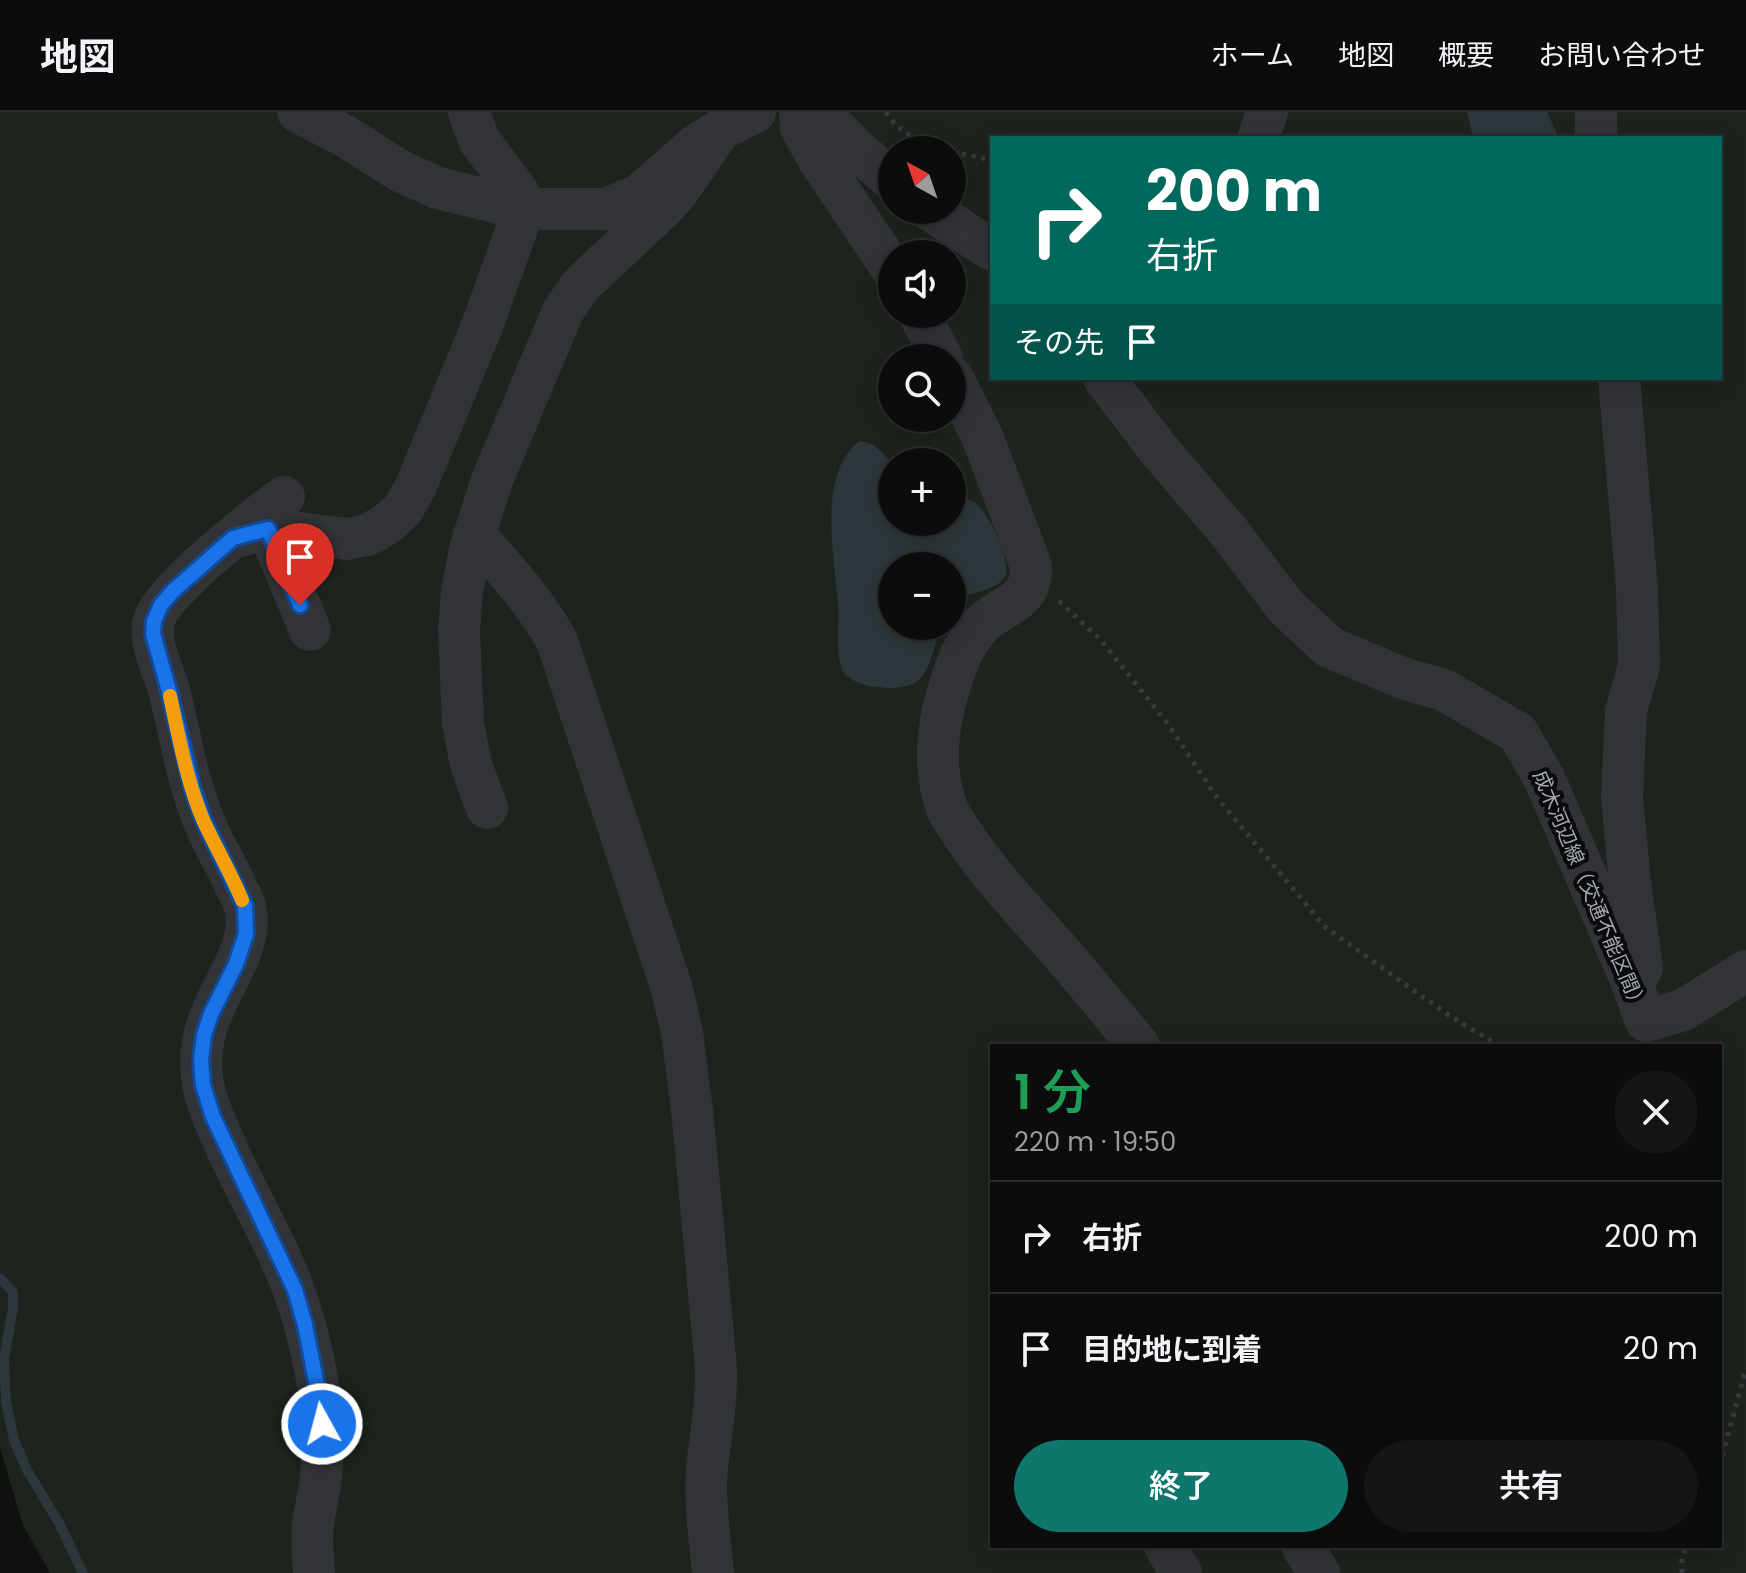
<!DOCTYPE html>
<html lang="ja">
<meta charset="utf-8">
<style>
:root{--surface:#0c0c0d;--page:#151516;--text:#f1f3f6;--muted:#9a9b9d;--line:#2c2c2e;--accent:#0f766e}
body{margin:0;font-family:Poppins,"Noto Sans JP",sans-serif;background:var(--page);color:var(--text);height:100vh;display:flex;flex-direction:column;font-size:30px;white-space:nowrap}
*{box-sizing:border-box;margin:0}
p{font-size:26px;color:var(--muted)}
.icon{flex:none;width:44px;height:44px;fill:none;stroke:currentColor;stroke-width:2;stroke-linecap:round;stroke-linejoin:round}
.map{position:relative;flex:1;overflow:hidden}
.sheet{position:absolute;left:990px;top:932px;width:732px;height:504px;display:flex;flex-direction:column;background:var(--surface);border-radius:0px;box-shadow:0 4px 20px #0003,0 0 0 2px var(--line)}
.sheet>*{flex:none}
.guide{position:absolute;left:990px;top:24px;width:732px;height:244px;border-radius:0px;box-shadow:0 4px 20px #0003,0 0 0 2px var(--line);background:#00695c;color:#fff;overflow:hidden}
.needle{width:52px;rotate:320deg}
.fabs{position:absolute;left:878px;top:24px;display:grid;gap:16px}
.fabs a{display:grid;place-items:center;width:88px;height:88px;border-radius:50%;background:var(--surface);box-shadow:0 4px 20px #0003,0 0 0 2px var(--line);font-size:40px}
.pin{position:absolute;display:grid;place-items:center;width:68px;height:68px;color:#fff;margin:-82px -34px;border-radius:50% 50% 50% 0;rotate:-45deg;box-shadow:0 0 8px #0007}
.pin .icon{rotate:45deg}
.me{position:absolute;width:88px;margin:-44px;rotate:353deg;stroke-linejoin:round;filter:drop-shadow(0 0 6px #0008)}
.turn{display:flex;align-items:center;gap:28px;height:168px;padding:0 24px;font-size:36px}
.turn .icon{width:104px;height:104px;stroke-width:2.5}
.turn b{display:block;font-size:56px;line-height:68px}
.then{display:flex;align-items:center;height:76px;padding:0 24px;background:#0003;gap:16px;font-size:30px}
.round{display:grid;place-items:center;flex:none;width:84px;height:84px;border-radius:42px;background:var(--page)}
.overview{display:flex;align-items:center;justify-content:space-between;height:136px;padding:0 24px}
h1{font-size:48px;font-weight:600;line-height:60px;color:#1e9e55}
.action{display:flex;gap:16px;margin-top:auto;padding:16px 24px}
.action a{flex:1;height:92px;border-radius:48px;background:var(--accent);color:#fff;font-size:32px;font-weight:600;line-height:92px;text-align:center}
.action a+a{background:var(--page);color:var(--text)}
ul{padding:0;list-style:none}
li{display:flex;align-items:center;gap:24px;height:112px;padding:0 24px;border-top:2px solid var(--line)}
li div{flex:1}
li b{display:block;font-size:30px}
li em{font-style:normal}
header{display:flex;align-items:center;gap:48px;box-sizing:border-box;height:112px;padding:0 40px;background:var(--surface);border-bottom:2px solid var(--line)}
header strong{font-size:38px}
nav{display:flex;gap:44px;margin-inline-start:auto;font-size:28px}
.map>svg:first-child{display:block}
.green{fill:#1d231d;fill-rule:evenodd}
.water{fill:#2d363a}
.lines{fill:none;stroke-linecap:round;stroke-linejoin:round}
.stream{stroke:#2d363a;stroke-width:10}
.path{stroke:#383a3d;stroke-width:5;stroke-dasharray:4 6;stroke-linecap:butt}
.minor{stroke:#323336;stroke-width:42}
.route-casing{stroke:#114b97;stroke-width:20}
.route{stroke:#1a73e8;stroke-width:14}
.slow{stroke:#f59e0b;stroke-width:14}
.labels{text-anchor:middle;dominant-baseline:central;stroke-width:8;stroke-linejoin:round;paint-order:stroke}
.street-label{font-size:20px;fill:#a3a9b0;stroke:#0b0b0c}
</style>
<header>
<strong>地図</strong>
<nav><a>ホーム</a><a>地図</a><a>概要</a><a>お問い合わせ</a></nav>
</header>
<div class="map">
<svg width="1746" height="1461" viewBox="0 0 1746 1461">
<rect width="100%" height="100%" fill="#101011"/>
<path class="green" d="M0 0H1746V1461H50L23 1413 0 1336ZM992 26H1720V266H992ZM892 38H952V98H892ZM892 142H952V202H892ZM892 246H952V306H892ZM892 350H952V410H892ZM892 454H952V514H892ZM992 934H1720V1434H992Z"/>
<g class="water">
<polygon points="1467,0 1547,0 1559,26 1473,26"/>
<path d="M860 329C875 331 882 340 892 351V410H952V382C960 383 969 386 976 391 988 401 1014 452 1004 466 998 477 965 483 952 488V454H892V514H940C936 529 931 554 921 566 908 582 853 578 843 559 834 540 840 513 838 492 835 446 816 361 860 329Z"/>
</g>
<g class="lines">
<polyline class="stream" points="0,1166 13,1180 13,1196 4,1247 6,1290 14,1328 27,1358 59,1411 83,1461"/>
<g class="path">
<path d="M886 0C899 22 923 31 947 38"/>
<polyline points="952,40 992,48"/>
<polyline points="1059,489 1101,528 1167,611 1218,687 1325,815 1447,902 1499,934"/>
<polyline points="1720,1353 1746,1256"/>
<polyline points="1682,1461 1682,1447 1686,1434"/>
</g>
<g class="minor">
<polyline points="298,0 345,24 400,59 438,76 524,97 606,97 639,83 695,34 720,18 755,0"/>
<polyline points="800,0 801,16 819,48 892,157"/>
<polyline points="819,0 857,38 892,68"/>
<polyline points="1596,0 1596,26"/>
<polyline points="1258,26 1267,0"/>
<polyline points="930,98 992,138"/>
<polyline points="919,202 942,246"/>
<path d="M952 265 982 324 1031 454C1032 490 1007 491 984 510 973 520 966 532 960 545 942 591 930 638 944 687 947 701 956 712 964 724 991 765 1024 799 1057 836 1085 868 1112 901 1139 934"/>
<polyline points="1104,266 1159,338 1229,420 1286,495 1329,535 1405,567 1444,578 1518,621 1544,666 1628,861 1646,909 1683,898 1746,859"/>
<polyline points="1619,266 1637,476 1639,554 1626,599 1622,685 1630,771 1642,855 1640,860"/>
<path d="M284 385C256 405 163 478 154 508 148 530 163 557 169 578 180 621 186 665 203 707 212 731 227 753 237 777 240 782 243 788 245 794 254 832 225 867 212 901 202 923 199 948 203 972 207 995 219 1018 228 1039 254 1096 288 1150 304 1210 318 1259 326 1314 321 1365 319 1381 315 1397 313 1413 311 1429 313 1445 314 1461"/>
<polyline points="268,417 310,518"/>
<path d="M474 422C504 456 535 489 557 529L671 874 682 920 693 1007 716 1256C717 1290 711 1321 707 1355 704 1390 710 1426 713 1461"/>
<polyline points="233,426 268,417 347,427 367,423 387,412 403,397 416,374 482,214 524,97 518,80 479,28 469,0"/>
<polyline points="487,696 471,653 463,611 459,518 462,479 470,437 492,368 563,199 582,172 662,97 677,81 720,18"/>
<polyline points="1165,1434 1181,1461"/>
<polyline points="1302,1434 1319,1461"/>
</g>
</g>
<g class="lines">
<g class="route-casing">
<polyline id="route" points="300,493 268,417 233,426 173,479 161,493 154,509 153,522 169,579 193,678 204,709 245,794 246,822 236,852 211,902 204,923 201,947 203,973 213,1005 295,1178 305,1213 317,1274 322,1312"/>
</g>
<use href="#route" class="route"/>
<path class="slow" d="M170 584C179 626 187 671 204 710 216 736 231 761 242 788"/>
</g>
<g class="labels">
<g class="street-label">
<text transform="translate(1590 779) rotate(67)">成木河辺線（交通不能区間）</text>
</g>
</g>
</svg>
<div class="fabs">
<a><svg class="needle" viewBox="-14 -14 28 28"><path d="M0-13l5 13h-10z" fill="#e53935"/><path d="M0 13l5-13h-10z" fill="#9a9b9d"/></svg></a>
<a><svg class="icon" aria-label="sound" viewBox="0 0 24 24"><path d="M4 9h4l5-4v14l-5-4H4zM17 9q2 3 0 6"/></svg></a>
<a><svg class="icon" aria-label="search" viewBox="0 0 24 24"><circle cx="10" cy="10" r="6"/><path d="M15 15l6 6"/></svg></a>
<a>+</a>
<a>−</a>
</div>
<div class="pin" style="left:300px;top:493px;background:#d93025"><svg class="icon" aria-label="arrive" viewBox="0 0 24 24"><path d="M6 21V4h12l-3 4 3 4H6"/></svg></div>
<svg class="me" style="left:322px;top:1312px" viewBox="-20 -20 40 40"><circle r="17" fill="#1a73e8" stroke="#fff" stroke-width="3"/><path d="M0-11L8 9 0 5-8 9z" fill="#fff"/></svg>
<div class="guide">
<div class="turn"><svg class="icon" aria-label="right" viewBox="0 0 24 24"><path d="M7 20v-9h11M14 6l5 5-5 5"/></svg><div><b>200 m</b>右折</div></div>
<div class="then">その先<svg class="icon" aria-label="arrive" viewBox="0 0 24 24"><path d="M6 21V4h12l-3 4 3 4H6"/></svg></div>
</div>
<section class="sheet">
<div class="overview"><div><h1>1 分</h1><p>220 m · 19:50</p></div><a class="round"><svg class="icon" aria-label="close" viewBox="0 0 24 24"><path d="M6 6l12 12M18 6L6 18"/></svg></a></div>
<ul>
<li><svg class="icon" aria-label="right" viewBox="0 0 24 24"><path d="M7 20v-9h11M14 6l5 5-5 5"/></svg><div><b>右折</b></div><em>200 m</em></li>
<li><svg class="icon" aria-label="arrive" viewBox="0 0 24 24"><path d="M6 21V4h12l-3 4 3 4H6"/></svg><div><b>目的地に到着</b></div><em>20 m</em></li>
</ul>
<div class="action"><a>終了</a><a>共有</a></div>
</section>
</div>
